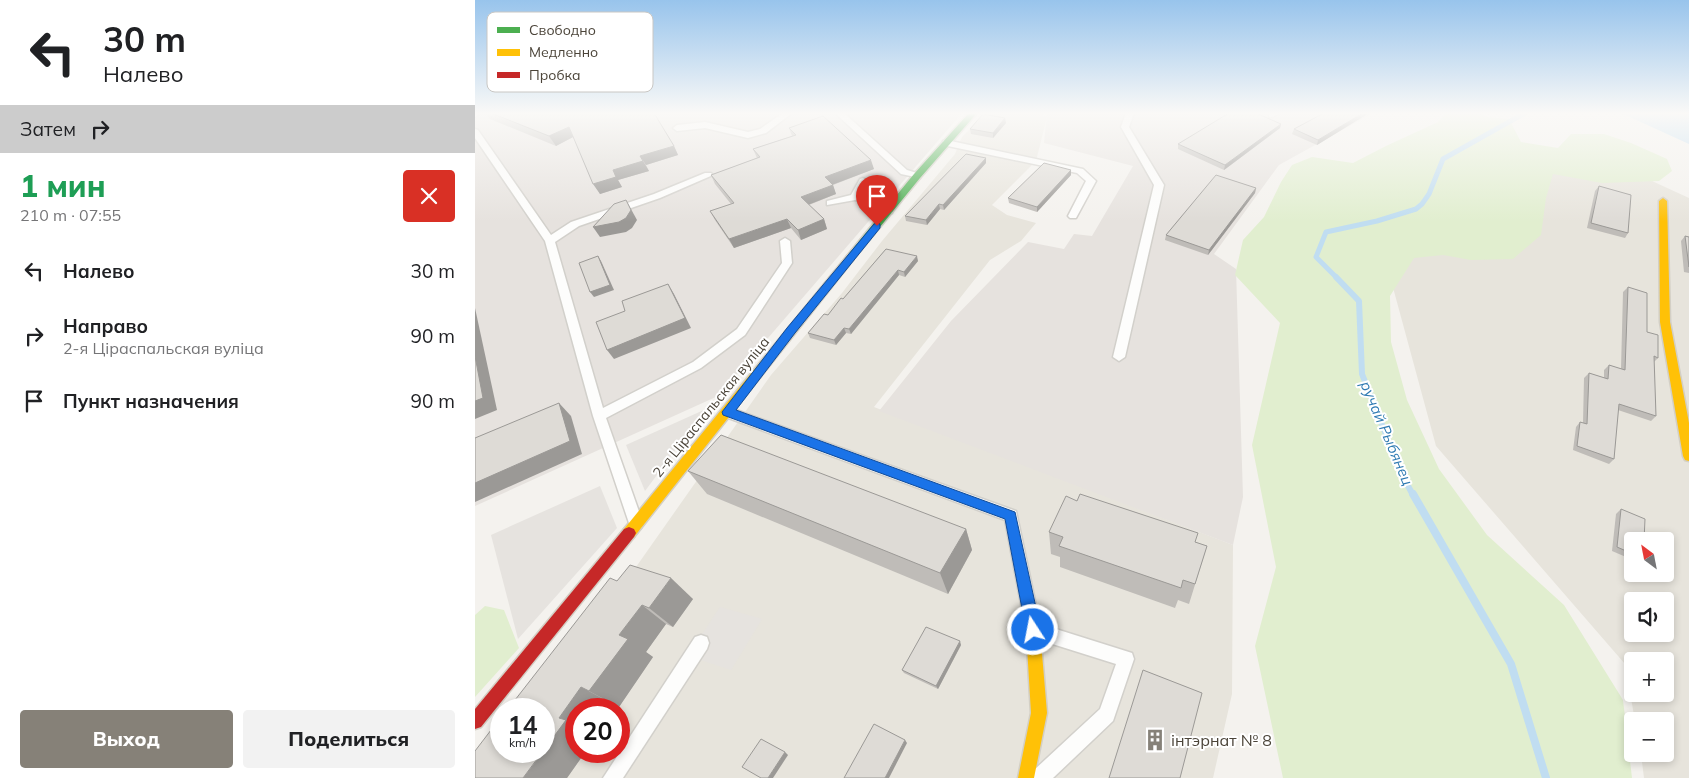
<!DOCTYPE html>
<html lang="ru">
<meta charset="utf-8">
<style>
:root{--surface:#fff;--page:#f2f2f2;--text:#202124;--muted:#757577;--accent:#868178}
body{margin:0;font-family:Mulish,sans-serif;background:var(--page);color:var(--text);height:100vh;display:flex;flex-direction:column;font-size:19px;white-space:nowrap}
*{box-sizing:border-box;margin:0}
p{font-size:16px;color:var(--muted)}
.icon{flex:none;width:28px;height:28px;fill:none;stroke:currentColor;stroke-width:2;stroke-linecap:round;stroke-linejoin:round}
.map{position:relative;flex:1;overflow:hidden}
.panel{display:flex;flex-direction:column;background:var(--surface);width:475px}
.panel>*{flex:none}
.hud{background:#fff;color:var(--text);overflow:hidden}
.needle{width:32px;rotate:328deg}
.controls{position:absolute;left:1149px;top:532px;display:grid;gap:10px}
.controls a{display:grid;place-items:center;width:50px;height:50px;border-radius:5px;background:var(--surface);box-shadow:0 2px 8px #0003;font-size:25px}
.speed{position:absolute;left:15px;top:698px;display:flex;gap:10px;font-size:25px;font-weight:700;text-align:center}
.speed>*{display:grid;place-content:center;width:65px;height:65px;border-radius:50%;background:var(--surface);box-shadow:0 2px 8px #0003;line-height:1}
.speed small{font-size:12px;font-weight:400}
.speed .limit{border:8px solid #d22;background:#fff;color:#111}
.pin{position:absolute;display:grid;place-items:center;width:42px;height:42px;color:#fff;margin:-51px -21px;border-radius:50% 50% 50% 0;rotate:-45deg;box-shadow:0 0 5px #0007}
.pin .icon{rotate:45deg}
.me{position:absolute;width:55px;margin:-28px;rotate:349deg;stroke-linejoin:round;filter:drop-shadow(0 0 4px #0008)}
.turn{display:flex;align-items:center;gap:18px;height:105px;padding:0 20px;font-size:22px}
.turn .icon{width:65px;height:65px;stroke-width:2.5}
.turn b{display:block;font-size:35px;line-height:42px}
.then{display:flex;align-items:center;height:48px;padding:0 20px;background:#0003;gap:10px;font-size:19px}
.round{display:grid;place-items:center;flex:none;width:52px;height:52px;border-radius:5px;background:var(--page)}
.headline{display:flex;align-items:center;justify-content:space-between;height:85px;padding:0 20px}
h1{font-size:30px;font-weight:800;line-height:38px;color:#1e9e55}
.button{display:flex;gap:10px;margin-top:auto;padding:10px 20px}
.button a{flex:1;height:58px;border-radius:5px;background:var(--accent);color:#fff;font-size:20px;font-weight:800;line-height:58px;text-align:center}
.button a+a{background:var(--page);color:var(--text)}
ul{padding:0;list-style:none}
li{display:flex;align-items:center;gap:15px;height:65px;padding:0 20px}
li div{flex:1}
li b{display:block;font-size:19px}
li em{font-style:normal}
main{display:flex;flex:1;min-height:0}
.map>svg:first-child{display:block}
.residential{fill:#e7e4dc;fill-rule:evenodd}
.industrial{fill:#e6e2de}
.green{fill:#e1eecf}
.parking{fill:#e6e3df}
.water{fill:#c0ddf1}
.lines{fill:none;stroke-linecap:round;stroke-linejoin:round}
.stream-far2{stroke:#c0ddf1;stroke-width:5}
.stream-far1{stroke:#c0ddf1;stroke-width:6}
.stream{stroke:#c0ddf1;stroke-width:8}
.lane-casing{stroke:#d2d0cb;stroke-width:3}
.fast-casing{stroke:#d3cfc5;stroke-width:3}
.slow-casing{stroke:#d3cfc5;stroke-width:3}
.jam-casing{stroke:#d3cfc5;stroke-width:3}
.lane{fill:#fdfdfc;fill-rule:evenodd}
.fast{fill:#4caf50;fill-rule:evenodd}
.slow{fill:#ffc107;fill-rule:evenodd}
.jam{fill:#c62828;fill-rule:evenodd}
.wall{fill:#bfbcb8}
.shaded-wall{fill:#9b9996}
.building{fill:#dedbd6;stroke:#9b9996}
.route{fill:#1a73e8;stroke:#114b97}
.labels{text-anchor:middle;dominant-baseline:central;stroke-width:4;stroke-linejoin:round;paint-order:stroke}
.street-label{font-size:14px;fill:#4b4439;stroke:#fff}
.water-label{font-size:15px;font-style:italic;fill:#2e7ab2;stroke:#fff}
.near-poi-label{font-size:16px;fill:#4b4439;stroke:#fff;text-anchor:start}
.key{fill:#fff;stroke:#c9c7c4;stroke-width:1}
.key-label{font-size:14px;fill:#4b4439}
</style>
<main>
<section class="panel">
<div class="hud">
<div class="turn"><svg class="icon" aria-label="left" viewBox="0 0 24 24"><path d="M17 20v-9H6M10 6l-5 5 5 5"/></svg><div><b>30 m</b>Налево</div></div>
<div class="then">Затем<svg class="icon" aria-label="right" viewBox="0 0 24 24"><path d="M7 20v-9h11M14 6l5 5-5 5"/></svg></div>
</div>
<div class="headline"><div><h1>1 мин</h1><p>210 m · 07:55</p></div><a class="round" style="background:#d93025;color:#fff"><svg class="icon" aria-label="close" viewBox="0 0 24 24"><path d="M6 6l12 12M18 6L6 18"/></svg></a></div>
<ul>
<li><svg class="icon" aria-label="left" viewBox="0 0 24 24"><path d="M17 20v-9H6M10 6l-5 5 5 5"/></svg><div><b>Налево</b></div><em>30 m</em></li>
<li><svg class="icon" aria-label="right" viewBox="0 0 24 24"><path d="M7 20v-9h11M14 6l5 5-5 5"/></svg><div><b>Направо</b><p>2-я Ціраспальская вуліца</p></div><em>90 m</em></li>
<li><svg class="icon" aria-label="arrive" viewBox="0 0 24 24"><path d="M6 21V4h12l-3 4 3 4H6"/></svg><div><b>Пункт назначения</b></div><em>90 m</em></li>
</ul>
<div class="button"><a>Выход</a><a>Поделиться</a></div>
</section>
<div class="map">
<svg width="1214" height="778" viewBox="0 0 1214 778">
<rect width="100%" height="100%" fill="#f4f2ee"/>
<g class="residential">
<path d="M511 113H561L572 117 561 161 517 205 532 215 561 223 546 241 515 260 399 407 758 545 757 694 738 778H0V768L26 751H69V709H48L161 567 296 375 367 293 407 241 480 154 487 137ZM101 709H144V751H101Z"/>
<path d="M1044 158 1140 164 1214 198V778H1169L1166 754H1190V721H1160L1150 664 961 446 907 247ZM1158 541H1190V574H1158ZM1158 601H1190V634H1158ZM1158 661H1190V694H1158Z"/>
</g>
<g class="industrial">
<polygon points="0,113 487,113 243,396 0,506"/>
<polygon points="575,113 898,113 804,165 739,254 761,269 768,497 758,545 404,411 476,321 553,242 589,249 599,234 617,236 658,166 569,143 572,114"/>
</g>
<g class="green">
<polygon points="971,113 1006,113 1012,117 1034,119 1046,142 1083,148 1096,134 1129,134 1156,143 1192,159 1197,171 1184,181 1127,183 1078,174 1071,198 1066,235 1038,259 996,260 968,255 939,258 915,296 916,342 932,400 964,469 1012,535 1089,605 1148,700 1157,778 808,778 780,646 801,567 777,445 805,323 760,275 768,240 789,217 806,182 817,165 837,157 878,163 911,146 963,122"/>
<polygon points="10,606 29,610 44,648 0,697 0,615"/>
</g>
<g class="parking">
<polygon points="231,409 170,491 151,445"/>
<polygon points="125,486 142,528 43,639 16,535"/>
<polygon points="245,607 287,619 256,670 213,656"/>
</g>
<polygon class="water" points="1146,113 1214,113 1214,144"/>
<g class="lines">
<polyline class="stream-far2" points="862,278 841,257 851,232 902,221 941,209 947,204 954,194 968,159 1050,113"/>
<polyline class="stream-far1" points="861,277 884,301 887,374 927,475 938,495"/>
<polyline class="stream" points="938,494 1036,664 1071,778"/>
<g class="lane-casing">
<g id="lane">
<polygon points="0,113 5,113 0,117"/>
<polygon points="308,113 317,113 291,133 273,138 230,128 202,131 198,128 202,125 230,122 273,132 285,129"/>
<polygon points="360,113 369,113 432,170 445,174 445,178 426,174"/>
<polygon points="651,113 659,113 654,127 689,185 650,357 644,361 638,357 679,185 646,127"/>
<polygon points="794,113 805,113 797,117 794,117"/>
<polygon points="0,129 3,130 76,235 96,222 179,194 230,173 236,173 238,175 185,198 104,226 80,242 128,408 218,362 262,329 307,263 305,241 310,238 315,241 317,263 270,335 226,368 131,418 168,523 166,528 161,530 156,528 154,523 118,416 70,241 0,138"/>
<polygon points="471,140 608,169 621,181 601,218 595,218 593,216 611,181 602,173 468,145 468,141"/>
<polygon points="388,178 393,181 386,195 408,201 417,209 417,213 411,213 402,205 380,200 352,205 352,201 376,195 385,179"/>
<polygon points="253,407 541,511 565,624 657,653 659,659 638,721 578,778 556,778 558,771 625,709 641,664 552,636 530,520 248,416 247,412 248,408"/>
<polygon points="226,635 232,637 234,643 232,649 148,778 128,778 220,637"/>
</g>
</g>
<g class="fast-casing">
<polygon id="fast" points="494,113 502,113 445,178 378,260 372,260 372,256 439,174"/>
</g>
<g class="slow-casing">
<g id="slow">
<polygon points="1188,198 1192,201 1195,322 1214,423 1214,461 1210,460 1208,456 1185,322 1184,201"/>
<polygon points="375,255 378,256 378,260 159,537 154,539 149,537 147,533 149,529 372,256"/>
<polygon points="558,623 563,625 565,630 572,713 559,778 543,778 556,713 551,630 553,625"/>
</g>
</g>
<g class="jam-casing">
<polygon id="jam" points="154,527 159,529 161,533 159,537 6,727 0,729 0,709 149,529"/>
</g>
<use href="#lane" class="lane"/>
<use href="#fast" class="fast"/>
<use href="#slow" class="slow"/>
<use href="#jam" class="jam"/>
</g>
<g class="wall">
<polygon points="10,113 179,113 199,146 203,155 171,165 174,171 143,180 147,187 125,194 98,137 81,146 15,119"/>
<polygon points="894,113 842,145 817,134 819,129"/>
<polygon points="530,118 531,123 518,138 496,134 495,129"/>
<polygon points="806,124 805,128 749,170 703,149 703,144"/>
<polygon points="314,128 399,169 358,185 361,194 334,205 349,219 352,229 326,240 316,228 259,248 240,220 235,211 256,204 240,184 236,175 282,158 278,149 317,136"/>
<polygon points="511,163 469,210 465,209 452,225 431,221 430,216"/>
<polygon points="596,170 596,175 562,212 534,203 533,198"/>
<polygon points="1124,186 1153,233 1150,238 1112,228 1120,191"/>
<polygon points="781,188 780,193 733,255 690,240 691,235"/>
<polygon points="1214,228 1214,273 1209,272 1206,241 1210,236 1214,237"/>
<polygon points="411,249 443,261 430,277 424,275 376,334 371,333 361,345 335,338 333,333 353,315 368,299"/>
<polygon points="1153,287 1183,358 1179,362 1181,416 1176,421 1143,410 1139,459 1134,464 1098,450 1101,427 1105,422 1108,423 1109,378 1114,373 1129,378 1129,370 1134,365 1146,369 1148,292"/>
<polygon points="213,471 491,529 497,550 473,594 232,494"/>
<polygon points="602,501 732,546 714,604 703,600 700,608 585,567 585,557 576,554 574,532"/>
<polygon points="1146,509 1158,541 1158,560 1137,551 1141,514"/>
<polygon points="142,581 218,599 198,627 191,624 171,652 178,657 144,707 136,703 132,709 101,709 101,751 111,751 92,778 0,778"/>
<polygon points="486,645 463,689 429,673 427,670"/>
</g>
<g class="shaded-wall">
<polygon points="888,113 894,113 842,145 843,140"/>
<polygon points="530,118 531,123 518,138 518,133"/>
<polygon points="806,124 805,128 749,170 750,165"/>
<polygon points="94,127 100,136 81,146 74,136"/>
<polygon points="199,146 203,155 171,165 165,156"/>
<polygon points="511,158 511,163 469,210 468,205"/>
<polygon points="396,160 399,169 354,186 350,177"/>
<polygon points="168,161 174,171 143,180 147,187 125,194 118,184 138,170"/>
<polygon points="596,170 596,175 562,212 562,207"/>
<polygon points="358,185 361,194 330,206 326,197"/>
<polygon points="781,188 780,193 733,255 734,250"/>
<polygon points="151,200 162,220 157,228 151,232 125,237 118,227"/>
<polygon points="464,204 465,209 452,225 451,220"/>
<polygon points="312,219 316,228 259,248 254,239"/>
<polygon points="349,219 352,229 326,240 323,230"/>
<polygon points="123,256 126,261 139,290 119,297 115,292"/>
<polygon points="442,256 443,261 430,277 429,272"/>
<polygon points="423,270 424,275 376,334 374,329"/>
<polygon points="193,284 199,294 216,328 139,359 132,350"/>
<polygon points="0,308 22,410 0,419"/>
<polygon points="369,328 371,333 361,345 359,340"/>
<polygon points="84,403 96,416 107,454 0,502 0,483"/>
<polygon points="491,529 497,550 473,594 465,573"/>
<polygon points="196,578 218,599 198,627 174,608"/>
<polygon points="167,605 191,624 171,652 178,657 144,707 114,691 144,635"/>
<polygon points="485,641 486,645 463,689 461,686"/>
<polygon points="106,687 136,703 132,709 101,709 101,751 111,751 92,778 48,778 69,751 84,718"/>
<polygon points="430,740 432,743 414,778 410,778"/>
<polygon points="310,752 313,755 298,778 293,778"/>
</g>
<g class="building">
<polygon points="16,113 179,113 199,146 165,156 168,161 138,170 141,177 118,184 94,127 74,136"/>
<polygon points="754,113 781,113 806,124 750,165 703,144"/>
<polygon points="849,113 888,113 843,140 819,129"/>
<polygon points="508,114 530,118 518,133 495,129"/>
<polygon points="348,116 396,160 350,177 358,185 326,197 349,219 323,230 312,219 254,239 235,211 259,203 236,175 285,157 278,149 321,135 314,128"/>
<polygon points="491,154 511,158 468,205 464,204 451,220 430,216"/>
<polygon points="569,163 596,170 562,207 533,198"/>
<polygon points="741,175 781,188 734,250 691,235"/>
<polygon points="1124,186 1156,195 1153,233 1116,223"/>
<polygon points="151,200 156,210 151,218 144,222 118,227 139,204"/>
<polygon points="1210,236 1214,237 1214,267"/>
<polygon points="411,249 442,256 429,272 423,270 374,329 369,328 359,340 333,333 349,314 353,315 366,298 368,299"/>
<polygon points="123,256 135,285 115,292 104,263"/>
<polygon points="193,284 210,318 132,350 121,322 150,311 147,301"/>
<polygon points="1153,287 1172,293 1172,332 1183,335 1183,358 1179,356 1181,416 1144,404 1139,459 1102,446 1105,422 1112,424 1114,373 1133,379 1134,365 1150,370"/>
<polygon points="0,356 8,398 0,401"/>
<polygon points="84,403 95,441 0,483 0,438"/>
<polygon points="246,435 491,529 465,573 213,471"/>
<polygon points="605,494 723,533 720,542 732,546 720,584 708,580 706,588 584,546 588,537 574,532 591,496 602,501"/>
<polygon points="1146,509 1170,519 1169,541 1158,541 1158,554 1142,547"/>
<polygon points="155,565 196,578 174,608 167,605 144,635 153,639 114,691 106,687 84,718 91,720 69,750 69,709 33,709 135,578 142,581"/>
<polygon points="451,627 485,641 461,686 427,670"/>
<polygon points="668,670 727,693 705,778 634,778"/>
<polygon points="26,717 26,751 68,751 48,778 0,778 0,751"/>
<polygon points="399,724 430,740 410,778 369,778"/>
<polygon points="286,739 310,752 293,778 286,778 267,767"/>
</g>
<linearGradient id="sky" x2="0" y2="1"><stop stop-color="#98c4ec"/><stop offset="0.51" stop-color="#faf9f7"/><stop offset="1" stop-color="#faf9f7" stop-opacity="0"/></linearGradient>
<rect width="1214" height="222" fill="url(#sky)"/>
<polygon class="route" points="402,223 405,224 405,228 320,333 261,410 540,512 566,630 564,635 558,637 553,635 551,630 530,519 248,415 247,412 312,328 399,224"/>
<defs>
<g id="building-bare" transform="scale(1.725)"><path d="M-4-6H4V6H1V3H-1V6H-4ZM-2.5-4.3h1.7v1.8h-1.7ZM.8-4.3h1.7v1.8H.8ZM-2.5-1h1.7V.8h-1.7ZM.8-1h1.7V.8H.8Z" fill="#868178" stroke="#fff" stroke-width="2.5" paint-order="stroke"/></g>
</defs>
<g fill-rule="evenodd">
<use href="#building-bare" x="680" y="740"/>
</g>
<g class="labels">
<g class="street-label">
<text transform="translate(236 407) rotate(-51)">2-я Ціраспальская вуліца</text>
</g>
<g class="water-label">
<text transform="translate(912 433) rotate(67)">ручай Рыбянец</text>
</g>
<g class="near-poi-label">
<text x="696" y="740">інтэрнат № 8</text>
</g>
</g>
<rect x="12" y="12" width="166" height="80" rx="8" class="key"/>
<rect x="22" y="27" width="23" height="6" fill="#4caf50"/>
<rect x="22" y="49" width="23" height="7" fill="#ffc107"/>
<rect x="22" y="72" width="23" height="6" fill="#c62828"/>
<g class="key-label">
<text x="54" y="35">Свободно</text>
<text x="54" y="57">Медленно</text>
<text x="54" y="80">Пробка</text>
</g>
</svg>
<div class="controls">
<a><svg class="needle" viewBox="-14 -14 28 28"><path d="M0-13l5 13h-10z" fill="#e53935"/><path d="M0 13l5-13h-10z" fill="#757577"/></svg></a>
<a><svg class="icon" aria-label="sound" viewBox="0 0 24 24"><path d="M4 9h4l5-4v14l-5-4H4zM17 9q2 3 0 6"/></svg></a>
<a>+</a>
<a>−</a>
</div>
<div class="speed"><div>14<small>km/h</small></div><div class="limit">20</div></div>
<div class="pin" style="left:402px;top:226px;background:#d93025"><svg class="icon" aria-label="arrive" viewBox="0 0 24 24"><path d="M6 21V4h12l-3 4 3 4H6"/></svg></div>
<svg class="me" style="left:558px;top:630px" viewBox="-20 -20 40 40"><circle r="17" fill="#1a73e8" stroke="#fff" stroke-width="3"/><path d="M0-11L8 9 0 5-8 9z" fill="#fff"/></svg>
</div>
</main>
